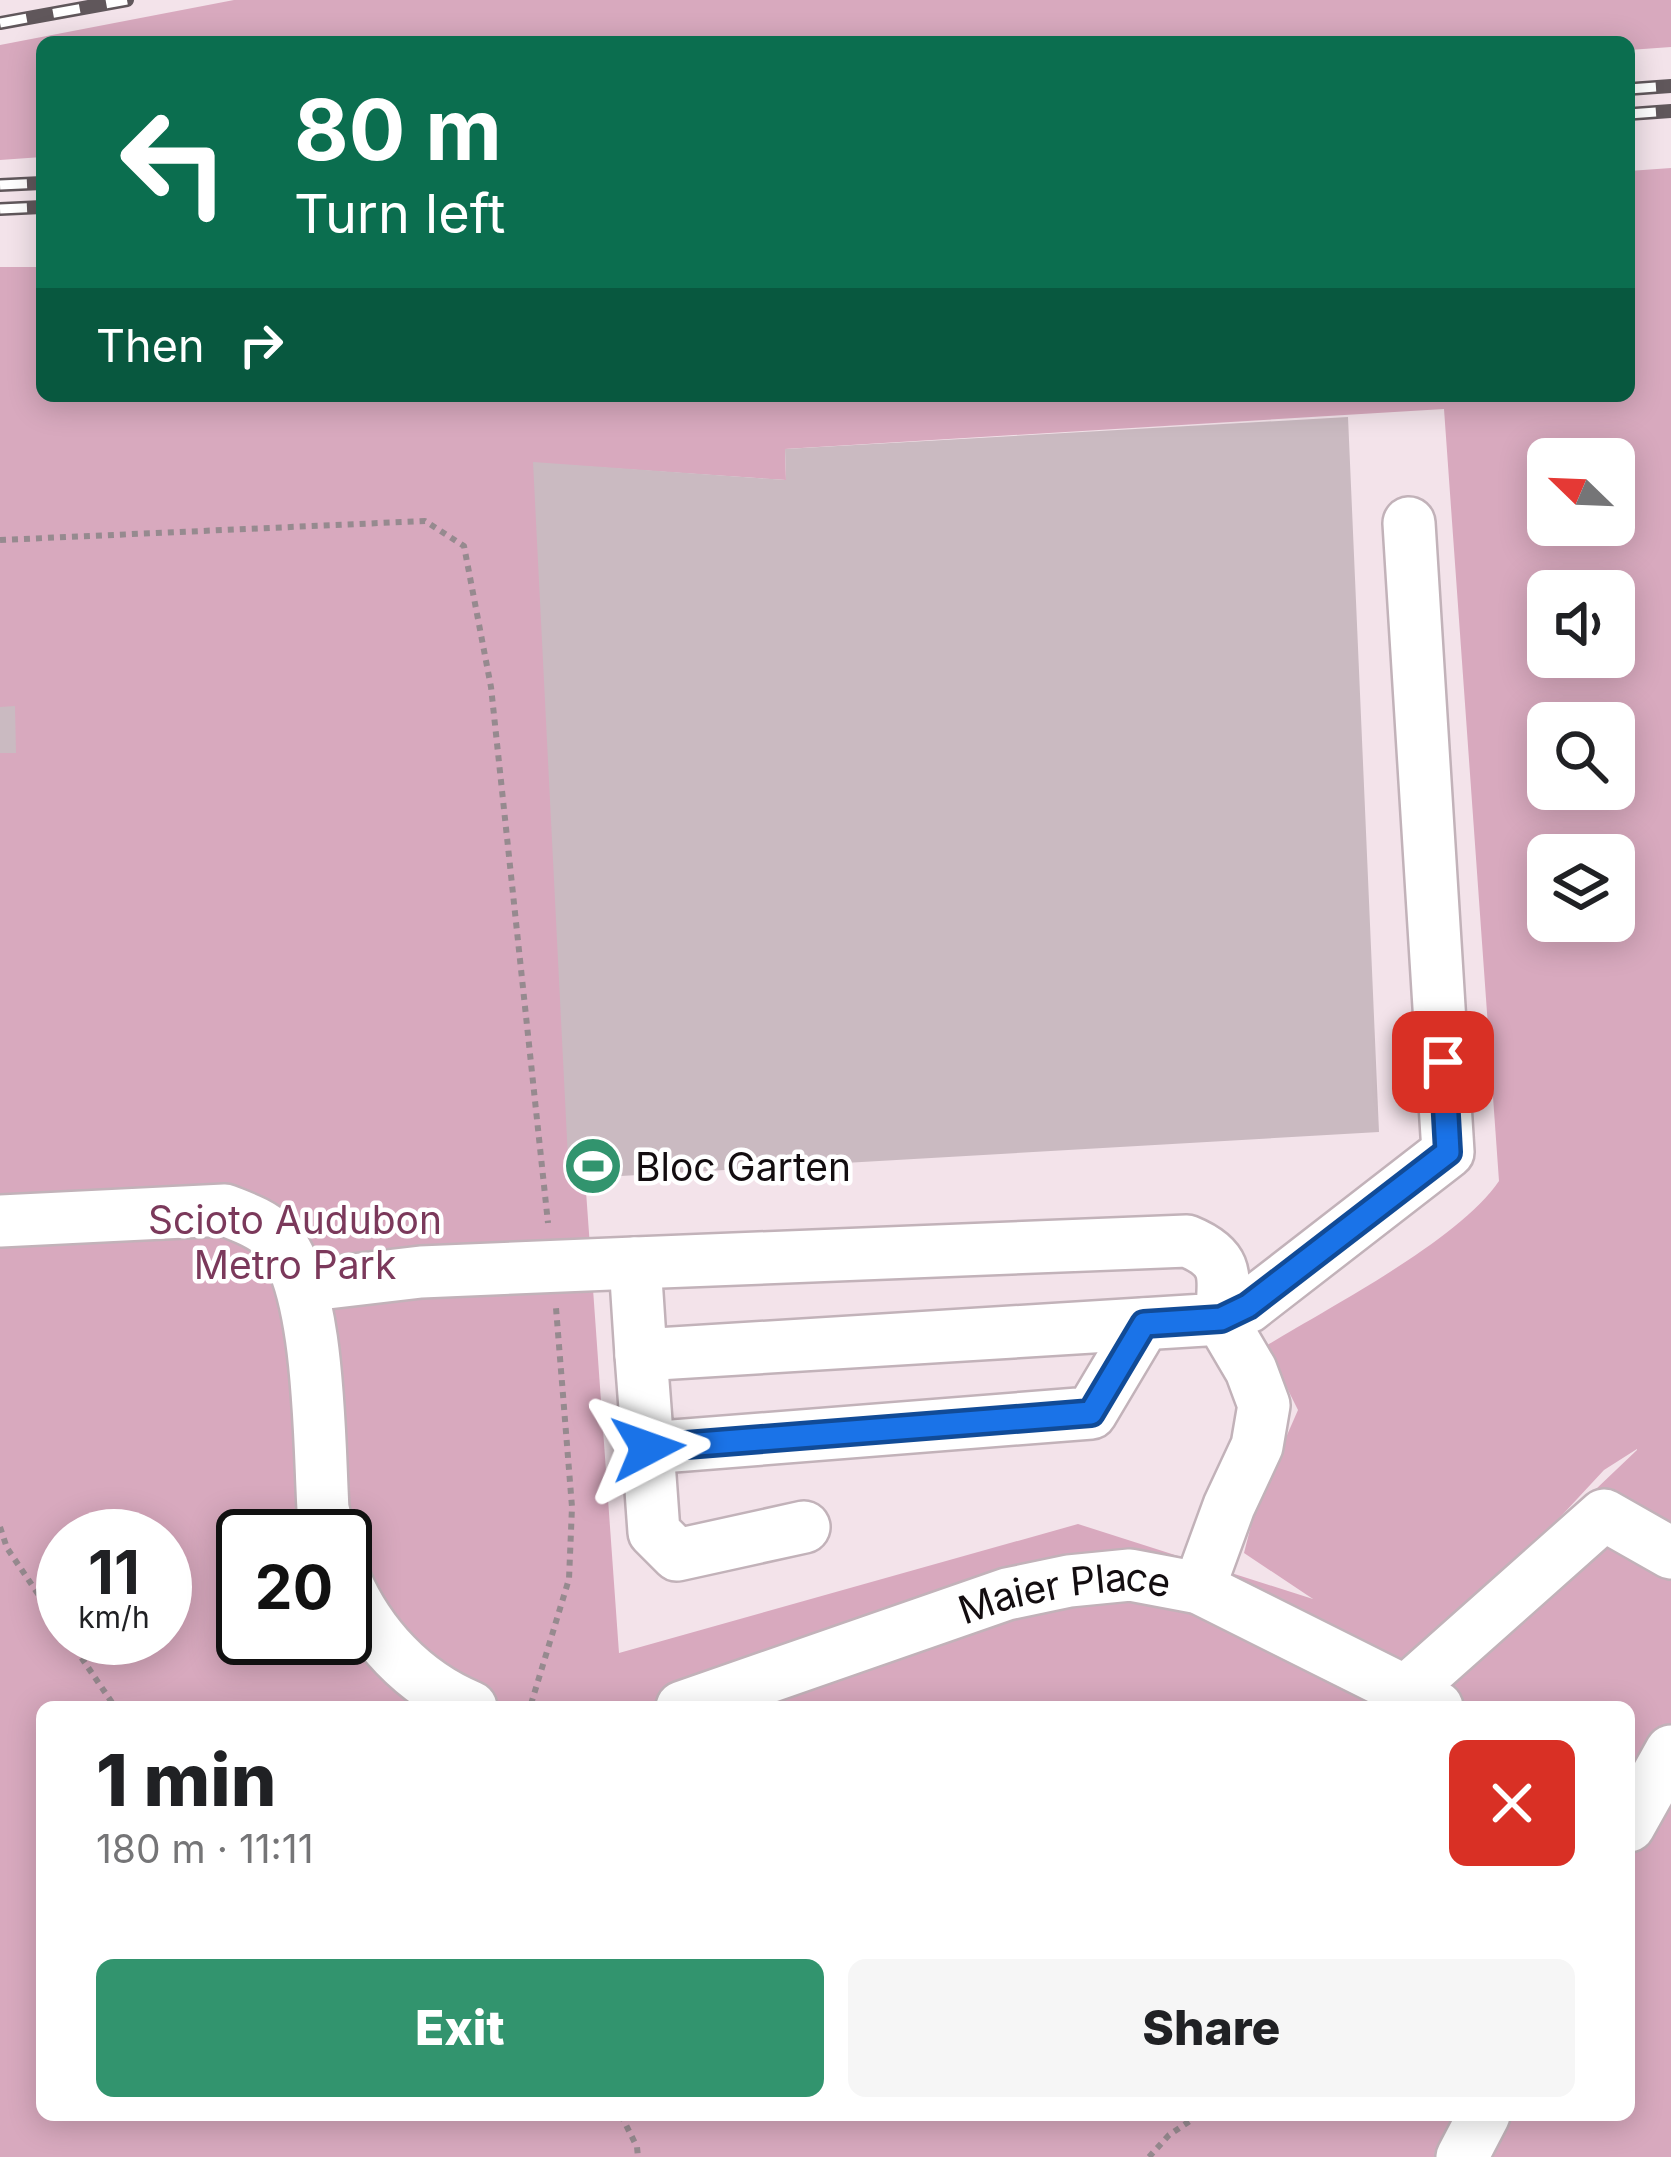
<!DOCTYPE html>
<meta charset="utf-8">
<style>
:root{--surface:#fff;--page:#f6f6f6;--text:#202124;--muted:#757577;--accent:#32946e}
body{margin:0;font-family:Inter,sans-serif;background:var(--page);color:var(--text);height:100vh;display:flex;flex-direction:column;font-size:45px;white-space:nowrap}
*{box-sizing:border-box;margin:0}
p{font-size:39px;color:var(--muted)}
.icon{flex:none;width:66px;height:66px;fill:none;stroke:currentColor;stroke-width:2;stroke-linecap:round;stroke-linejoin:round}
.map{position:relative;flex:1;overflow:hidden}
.details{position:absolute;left:36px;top:1701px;width:1599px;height:420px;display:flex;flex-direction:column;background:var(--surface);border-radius:18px;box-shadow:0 6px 30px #0003}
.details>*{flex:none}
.top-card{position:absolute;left:36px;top:36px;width:1599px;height:366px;border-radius:18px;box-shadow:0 6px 30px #0003;background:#0b6e4f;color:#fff;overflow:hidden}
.needle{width:78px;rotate:293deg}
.fabs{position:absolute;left:1527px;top:438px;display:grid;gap:24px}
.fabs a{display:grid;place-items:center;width:108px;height:108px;border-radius:18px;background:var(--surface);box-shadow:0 6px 30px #0003;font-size:60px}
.speed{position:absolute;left:36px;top:1509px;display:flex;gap:24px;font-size:60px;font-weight:700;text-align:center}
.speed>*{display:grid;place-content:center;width:156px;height:156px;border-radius:50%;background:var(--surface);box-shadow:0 6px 30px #0003;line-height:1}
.speed small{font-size:30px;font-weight:400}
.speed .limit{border:6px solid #111;border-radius:18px;background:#fff;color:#111}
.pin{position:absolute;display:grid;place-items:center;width:102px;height:102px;color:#fff;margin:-51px;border-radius:24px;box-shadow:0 6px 18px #0006}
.me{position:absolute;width:132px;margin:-66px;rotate:86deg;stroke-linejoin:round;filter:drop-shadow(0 0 9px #0008)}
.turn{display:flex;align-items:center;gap:42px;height:252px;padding:0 60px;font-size:54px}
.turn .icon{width:156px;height:156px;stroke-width:2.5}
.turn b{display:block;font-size:84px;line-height:102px}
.then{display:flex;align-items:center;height:114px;padding:0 60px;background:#0003;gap:24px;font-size:45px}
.round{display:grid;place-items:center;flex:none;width:126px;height:126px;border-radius:18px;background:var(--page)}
.head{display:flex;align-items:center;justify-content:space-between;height:204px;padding:0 60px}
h1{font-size:72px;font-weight:800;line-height:90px}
.button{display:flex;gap:24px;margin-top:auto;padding:24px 60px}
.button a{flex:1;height:138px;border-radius:18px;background:var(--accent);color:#fff;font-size:48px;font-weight:800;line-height:138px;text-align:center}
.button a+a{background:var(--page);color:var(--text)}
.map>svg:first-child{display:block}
.green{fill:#d8a9be;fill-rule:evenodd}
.building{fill:#cabac1}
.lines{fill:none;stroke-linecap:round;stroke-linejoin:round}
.minor-casing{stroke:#c2b2b9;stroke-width:56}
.path{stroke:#968a8f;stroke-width:6;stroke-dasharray:6 6;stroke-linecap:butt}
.minor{stroke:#fff;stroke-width:51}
.rail-casing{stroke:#60575b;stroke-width:14}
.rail{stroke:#fff;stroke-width:9;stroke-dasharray:27;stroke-linecap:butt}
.route-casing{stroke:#114b97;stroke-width:30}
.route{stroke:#1a73e8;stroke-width:21}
.labels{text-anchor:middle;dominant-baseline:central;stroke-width:9;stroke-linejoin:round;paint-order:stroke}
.poi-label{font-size:39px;fill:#130d10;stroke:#fff;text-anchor:start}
.park-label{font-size:39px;fill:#7b395b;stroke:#fff}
.street-label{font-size:39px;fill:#130d10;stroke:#fff}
</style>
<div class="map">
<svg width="1671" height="2157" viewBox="0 0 1671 2157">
<rect width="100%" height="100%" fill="#f3e3ea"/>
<g class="green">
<polygon points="234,0 1671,0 1671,47 1629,50 1629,42 42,42 42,157 0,160 0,45"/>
<path d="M1671 168V2157H0V267H42V396H1629V171ZM1444 409 1499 1181C1458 1241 1331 1306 1266 1346L1298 1410 1256 1506 1244 1553 1313 1599 1078 1524 619 1653 534 463 786 480 785 449ZM1548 459H1614V525H1548ZM1548 591H1614V657H1548ZM1548 723H1614V789H1548ZM1548 855H1614V921H1548ZM1637 1449V1450L1512 1569 1604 1470ZM63 1536H165V1638H63ZM243 1536H345V1638H243ZM42 1707H1629V2115H42Z"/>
</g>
<g class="building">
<polygon points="1348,417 1379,1132 569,1179 533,462 786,480 785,449"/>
<polygon points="15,706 16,753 0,753 0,707"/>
</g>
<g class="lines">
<g class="minor-casing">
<g id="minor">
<path d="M0 1221 225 1210C242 1217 261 1223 274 1236 321 1279 319 1444 323 1509L330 1536"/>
<polyline points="302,1286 421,1272 635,1263"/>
<polyline points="641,1355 648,1448 1091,1413 1144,1324"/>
<polyline points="648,1448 654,1532 677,1555 804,1527"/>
<path d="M345 1579C369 1635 413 1683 471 1707"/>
<path d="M1199 1588 1229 1506 1257 1446 1264 1405 1251 1370 1221 1319 641 1355 635 1263 1187 1241C1231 1259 1224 1277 1221 1319L1248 1307 1448 1152 1409 523"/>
<polyline points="1406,1691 1604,1515 1671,1553"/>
<path id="s1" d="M682 1707 1007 1594 1069 1581 1130 1575 1199 1588 1437 1707"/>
<polyline points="1629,1826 1671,1751"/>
<polyline points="1462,2157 1484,2115"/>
</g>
</g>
<g class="path">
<polyline points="0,540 425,521 464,546 491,687 548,1223"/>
<polyline points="0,1527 7,1548 63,1631"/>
<polyline points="68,1638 115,1707"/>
<polyline points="531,1704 569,1579 572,1507 556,1308"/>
<polyline points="621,2115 637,2147 638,2157"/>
<polyline points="1149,2157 1169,2135 1199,2115"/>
</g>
<use href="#minor" class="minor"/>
<g class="rail-casing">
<g id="rail">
<polyline points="0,23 127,0"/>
<polyline points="1629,89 1671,86"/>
<polyline points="1629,114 1671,111"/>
<polyline points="0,185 42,183"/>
<polyline points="0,209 42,207"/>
</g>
</g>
<use href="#rail" class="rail"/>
</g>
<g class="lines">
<g class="route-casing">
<polyline id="route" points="648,1448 1091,1413 1144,1324 1221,1319 1248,1306 1448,1152 1443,1062"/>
</g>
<use href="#route" class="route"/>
</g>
<defs>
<g id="stadium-disc" transform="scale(3)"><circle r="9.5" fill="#32946e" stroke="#fff"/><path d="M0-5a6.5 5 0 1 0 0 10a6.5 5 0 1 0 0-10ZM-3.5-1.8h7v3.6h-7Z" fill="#fff"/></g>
</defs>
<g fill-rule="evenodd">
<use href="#stadium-disc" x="593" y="1166"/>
</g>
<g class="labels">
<g class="poi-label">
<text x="635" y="1166">Bloc Garten</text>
</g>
<g class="park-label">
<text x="295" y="1219">Scioto Audubon<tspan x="295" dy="45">Metro Park</tspan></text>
</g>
<g class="street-label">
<text stroke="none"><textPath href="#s1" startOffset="402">Maier Place</textPath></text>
</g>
</g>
</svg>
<div class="fabs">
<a><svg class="needle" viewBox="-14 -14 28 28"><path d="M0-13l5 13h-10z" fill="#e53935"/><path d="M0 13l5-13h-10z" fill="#757577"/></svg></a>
<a><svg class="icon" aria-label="sound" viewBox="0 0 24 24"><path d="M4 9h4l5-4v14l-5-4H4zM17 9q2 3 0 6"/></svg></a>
<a><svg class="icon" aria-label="search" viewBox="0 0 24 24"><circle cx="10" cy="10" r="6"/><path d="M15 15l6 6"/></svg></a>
<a><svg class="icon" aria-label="layers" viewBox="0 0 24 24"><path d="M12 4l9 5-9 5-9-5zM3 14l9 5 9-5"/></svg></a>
</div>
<div class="speed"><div>11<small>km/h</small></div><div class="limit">20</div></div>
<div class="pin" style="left:1443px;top:1062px;background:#d93025"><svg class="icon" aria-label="arrive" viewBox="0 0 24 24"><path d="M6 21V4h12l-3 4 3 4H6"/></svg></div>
<svg class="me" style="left:648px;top:1448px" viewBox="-20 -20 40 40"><path d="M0-17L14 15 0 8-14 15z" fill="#1a73e8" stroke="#fff" stroke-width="4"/></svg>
<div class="top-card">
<div class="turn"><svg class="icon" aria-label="left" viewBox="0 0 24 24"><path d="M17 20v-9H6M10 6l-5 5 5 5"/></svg><div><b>80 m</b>Turn left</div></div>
<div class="then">Then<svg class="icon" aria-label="right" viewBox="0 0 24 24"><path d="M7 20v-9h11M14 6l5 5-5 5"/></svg></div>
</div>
<section class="details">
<div class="head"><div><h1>1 min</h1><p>180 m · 11:11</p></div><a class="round" style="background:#d93025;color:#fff"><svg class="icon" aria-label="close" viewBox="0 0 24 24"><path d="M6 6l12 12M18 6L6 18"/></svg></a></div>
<div class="button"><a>Exit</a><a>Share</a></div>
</section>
</div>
